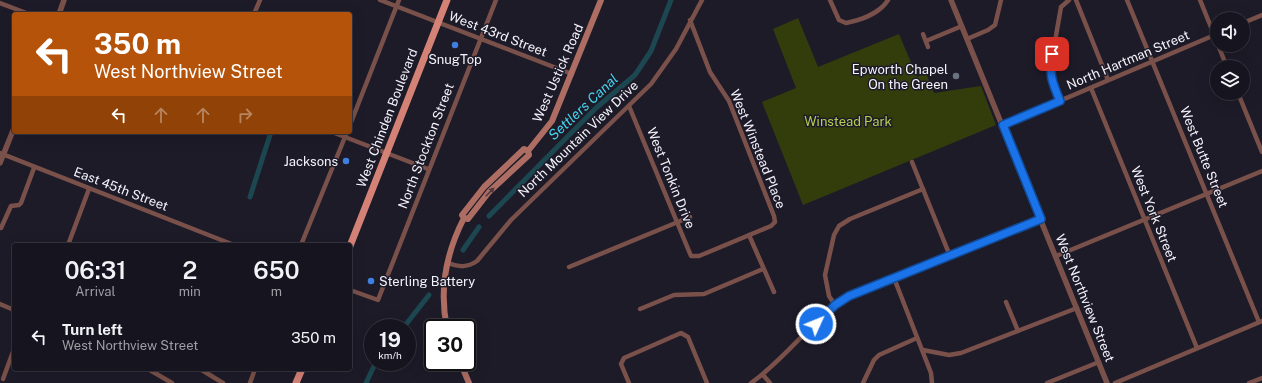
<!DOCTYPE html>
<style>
:root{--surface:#16141f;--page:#23212c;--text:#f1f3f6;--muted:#9e9ea4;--line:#35333d}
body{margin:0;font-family:"Public Sans",sans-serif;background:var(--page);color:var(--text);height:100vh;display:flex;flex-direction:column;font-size:15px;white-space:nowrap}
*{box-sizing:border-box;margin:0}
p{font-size:13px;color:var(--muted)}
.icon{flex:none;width:22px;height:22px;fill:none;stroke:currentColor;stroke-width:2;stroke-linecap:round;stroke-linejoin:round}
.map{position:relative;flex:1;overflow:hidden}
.sheet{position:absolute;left:12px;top:243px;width:340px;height:128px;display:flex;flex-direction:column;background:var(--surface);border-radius:4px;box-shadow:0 4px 16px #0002,0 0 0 1px var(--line)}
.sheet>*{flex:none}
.guide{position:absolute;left:12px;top:12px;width:340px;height:122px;border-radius:4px;box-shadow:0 4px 16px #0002,0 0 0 1px var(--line);background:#b45309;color:#fff;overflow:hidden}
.buttons{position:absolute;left:1210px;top:12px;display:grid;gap:8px}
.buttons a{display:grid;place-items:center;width:40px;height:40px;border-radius:50%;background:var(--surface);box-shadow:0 4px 16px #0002,0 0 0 1px var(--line);font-size:20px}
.speed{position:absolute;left:364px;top:319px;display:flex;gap:8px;font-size:20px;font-weight:700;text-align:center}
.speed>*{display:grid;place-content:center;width:52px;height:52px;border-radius:50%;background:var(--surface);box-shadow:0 4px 16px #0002,0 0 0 1px var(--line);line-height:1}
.speed small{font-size:10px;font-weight:400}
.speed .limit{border:2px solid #111;border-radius:6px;background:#fff;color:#111}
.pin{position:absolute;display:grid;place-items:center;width:34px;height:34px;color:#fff;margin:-17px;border-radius:8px;box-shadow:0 2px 6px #0006}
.me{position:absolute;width:44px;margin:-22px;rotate:46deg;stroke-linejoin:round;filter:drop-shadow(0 0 3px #0008)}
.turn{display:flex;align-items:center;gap:14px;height:84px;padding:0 16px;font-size:18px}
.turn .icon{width:52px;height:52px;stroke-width:2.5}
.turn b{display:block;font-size:28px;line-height:34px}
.lanes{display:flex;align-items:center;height:38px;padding:0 16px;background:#0003;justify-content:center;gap:20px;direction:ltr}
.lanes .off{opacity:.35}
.eta{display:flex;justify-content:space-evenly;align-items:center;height:68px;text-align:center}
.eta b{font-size:24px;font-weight:600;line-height:28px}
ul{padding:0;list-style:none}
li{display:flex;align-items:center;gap:12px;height:52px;padding:0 16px}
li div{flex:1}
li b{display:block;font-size:15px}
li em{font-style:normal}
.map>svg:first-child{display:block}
.green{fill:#333d0c}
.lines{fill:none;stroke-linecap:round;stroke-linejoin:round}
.canal{stroke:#1c4751;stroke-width:5}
.minor{stroke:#79514a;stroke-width:4.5}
.tertiary{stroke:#79514a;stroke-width:5.5}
.secondary{stroke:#ad6d63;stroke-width:6}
.primary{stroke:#d58276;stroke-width:7}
.oneway{fill:#50383d}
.route-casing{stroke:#114b97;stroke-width:10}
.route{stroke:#1a73e8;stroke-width:7}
.shop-dot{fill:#3f7fe0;stroke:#1e1b29;stroke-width:1.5}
.worship-dot{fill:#6b7280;stroke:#1e1b29;stroke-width:1.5}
.labels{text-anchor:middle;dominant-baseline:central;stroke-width:3;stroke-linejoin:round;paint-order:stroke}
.street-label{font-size:13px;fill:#f4f3fc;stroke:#1e1b29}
.poi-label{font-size:13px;fill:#f4f3fc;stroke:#1e1b29;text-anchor:end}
.park-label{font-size:13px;fill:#b4cf51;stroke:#1e1b29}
.water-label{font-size:14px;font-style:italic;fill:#45d2ee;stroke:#1e1b29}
</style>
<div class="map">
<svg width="1262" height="383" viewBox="0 0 1262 383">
<rect width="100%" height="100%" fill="#1e1b29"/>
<polygon class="green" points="798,18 818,67 899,34 917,77 926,73 934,93 981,86 996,125 803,205 762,102 796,88 773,29"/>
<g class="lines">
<g class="canal">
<polyline points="250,197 271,132"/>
<polyline points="489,216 596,108 635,75 651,51 671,0"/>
<polyline points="463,250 479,227"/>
<polyline points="403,328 429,295"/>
<polyline points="366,383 376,362"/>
</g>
<g class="minor">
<polyline points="380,0 572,74"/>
<path d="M830 0 839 20 846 23C861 20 880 13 888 0"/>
<polyline points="1076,0 1108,80"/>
<polyline points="1127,0 1259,322"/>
<polyline points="1200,0 1217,42"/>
<polyline points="0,3 29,14"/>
<polyline points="254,14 260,0"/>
<polyline points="1243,23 1262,15"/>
<polyline points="923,34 928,47"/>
<polyline points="967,39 988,30 995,25 1001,0"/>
<polyline points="926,41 962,26"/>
<polyline points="1218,45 1227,67"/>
<polyline points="1091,88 1197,348"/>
<polyline points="1238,93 1262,152"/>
<polyline points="1060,101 1051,79 1050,70 1061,7 1069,0"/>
<polyline points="629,106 691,256 699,256 771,226 775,222 774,216 729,101 710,72 690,20"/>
<polyline points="350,125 399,0"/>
<polyline points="1003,125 1217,34"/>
<polyline points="332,132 428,169"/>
<polyline points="0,153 234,245"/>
<polyline points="912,162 950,256"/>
<polyline points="1,228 11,206 19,205 21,203 34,168"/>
<polyline points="749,235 774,292"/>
<polyline points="68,245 89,189"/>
<polyline points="301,245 347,132"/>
<polyline points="1056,256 1262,171"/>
<path d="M448 263C459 267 467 268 477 261L511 220 651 84 676 49 702 0"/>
<polyline points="569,267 690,217"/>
<polyline points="894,278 931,373 932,383"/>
<polyline points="350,290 378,300 496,0"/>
<polyline points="1006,302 1018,331"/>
<polyline points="0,304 14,310"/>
<polyline points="835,305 829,296 825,275 834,235 839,226 850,219 923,189"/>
<polyline points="640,309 674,295 704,294 763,269"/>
<polyline points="923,350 949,355 961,353 1077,308"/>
<polyline points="148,369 172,383"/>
<polyline points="200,369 223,383"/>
<polyline points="763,375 770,383"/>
<polyline points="3,379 14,349"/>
<polyline points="250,383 255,369"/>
<polyline points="629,383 621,364 624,358 681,333 688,337 707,383"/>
<path d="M751 383C787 358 812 319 849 296L1041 219"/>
<polyline points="863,383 874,360 879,355 917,338"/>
<polyline points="1047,383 1099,362"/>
<polyline points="1115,383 1262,321"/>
<polyline points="1249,383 1262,378"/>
</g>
<g class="tertiary">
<polyline points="951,0 1107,383"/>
<polyline points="59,14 64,0"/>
<polyline points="0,163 14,128"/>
</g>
<g class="secondary">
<polyline points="464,218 468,219 489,192 529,155 528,151 552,121 601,0"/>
<path d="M447 328C439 290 446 253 464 218L462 215 484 187 524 149 528 151"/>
<polyline points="460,362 469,383"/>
</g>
<g class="primary">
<polyline points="350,246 447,0"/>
<polyline points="296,383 302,369"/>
</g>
</g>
<defs><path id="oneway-solid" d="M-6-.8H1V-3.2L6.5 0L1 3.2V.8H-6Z"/></defs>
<use class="oneway" href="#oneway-solid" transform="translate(490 192) rotate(-45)"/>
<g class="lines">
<g class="route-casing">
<path id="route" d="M816 324 835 305 849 296 1041 219 1003 125 1060 101C1052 82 1049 75 1052 54"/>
</g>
<use href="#route" class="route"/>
</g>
<g class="shop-dot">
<circle cx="455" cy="45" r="4"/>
<circle cx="346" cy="161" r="4"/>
<circle cx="371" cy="281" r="4"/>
</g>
<circle class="worship-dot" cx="956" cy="76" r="4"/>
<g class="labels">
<g class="street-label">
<text transform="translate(498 34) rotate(21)">West 43rd Street</text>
<text transform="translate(1128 60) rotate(-23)">North Hartman Street</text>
<text transform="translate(558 73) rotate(-66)">West Ustick Road</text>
<text transform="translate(387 118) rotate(-69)">West Chinden Boulevard</text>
<text transform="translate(578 139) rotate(-44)">North Mountain View Drive</text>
<text transform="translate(426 146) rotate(-69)">North Stockton Street</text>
<text transform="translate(758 149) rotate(68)">West Winstead Place</text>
<text transform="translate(1204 157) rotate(68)">West Butte Street</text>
<text transform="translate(671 178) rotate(68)">West Tonkin Drive</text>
<text transform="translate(121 189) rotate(21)">East 45th Street</text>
<text transform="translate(1154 214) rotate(68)">West York Street</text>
<text transform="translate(1085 298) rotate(68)">West Northview Street</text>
</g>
<g class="poi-label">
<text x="455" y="59" text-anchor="middle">SnugTop</text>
<text x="948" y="69">Epworth Chapel<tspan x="948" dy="15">On the Green</tspan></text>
<text x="338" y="161">Jacksons</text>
<text x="379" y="281" text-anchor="start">Sterling Battery</text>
</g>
<g class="park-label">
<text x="848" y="121">Winstead Park</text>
</g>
<g class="water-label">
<text transform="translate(583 107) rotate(-43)">Settlers Canal</text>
</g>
</g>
</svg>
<div class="buttons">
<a><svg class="icon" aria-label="sound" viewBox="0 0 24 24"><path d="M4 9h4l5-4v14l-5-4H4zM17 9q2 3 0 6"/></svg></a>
<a><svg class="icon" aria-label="layers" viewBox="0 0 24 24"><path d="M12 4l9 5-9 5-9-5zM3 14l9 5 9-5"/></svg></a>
</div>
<div class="speed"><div>19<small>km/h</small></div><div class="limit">30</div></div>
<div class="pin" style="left:1052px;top:54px;background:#d93025"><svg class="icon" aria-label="arrive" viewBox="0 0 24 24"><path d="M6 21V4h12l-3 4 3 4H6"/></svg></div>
<svg class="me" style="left:816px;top:324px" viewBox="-20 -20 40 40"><circle r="17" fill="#1a73e8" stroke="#fff" stroke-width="3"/><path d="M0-11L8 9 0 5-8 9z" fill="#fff"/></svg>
<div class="guide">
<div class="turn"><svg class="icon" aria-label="left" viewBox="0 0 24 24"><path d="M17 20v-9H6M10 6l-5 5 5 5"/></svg><div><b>350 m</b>West Northview Street</div></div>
<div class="lanes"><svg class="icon" aria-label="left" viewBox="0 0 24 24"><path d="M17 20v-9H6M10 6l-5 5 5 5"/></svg><svg class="icon off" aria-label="ahead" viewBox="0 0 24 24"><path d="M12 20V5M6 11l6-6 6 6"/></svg><svg class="icon off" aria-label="ahead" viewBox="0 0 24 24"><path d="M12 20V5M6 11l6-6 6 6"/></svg><svg class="icon off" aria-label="right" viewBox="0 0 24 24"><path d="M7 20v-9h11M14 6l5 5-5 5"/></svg></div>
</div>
<section class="sheet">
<div class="eta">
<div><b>06:31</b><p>Arrival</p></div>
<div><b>2</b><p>min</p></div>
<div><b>650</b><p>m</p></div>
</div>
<ul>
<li><svg class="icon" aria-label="left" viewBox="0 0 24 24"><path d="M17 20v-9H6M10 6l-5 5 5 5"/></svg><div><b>Turn left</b><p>West Northview Street</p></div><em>350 m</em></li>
</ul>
</section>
</div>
